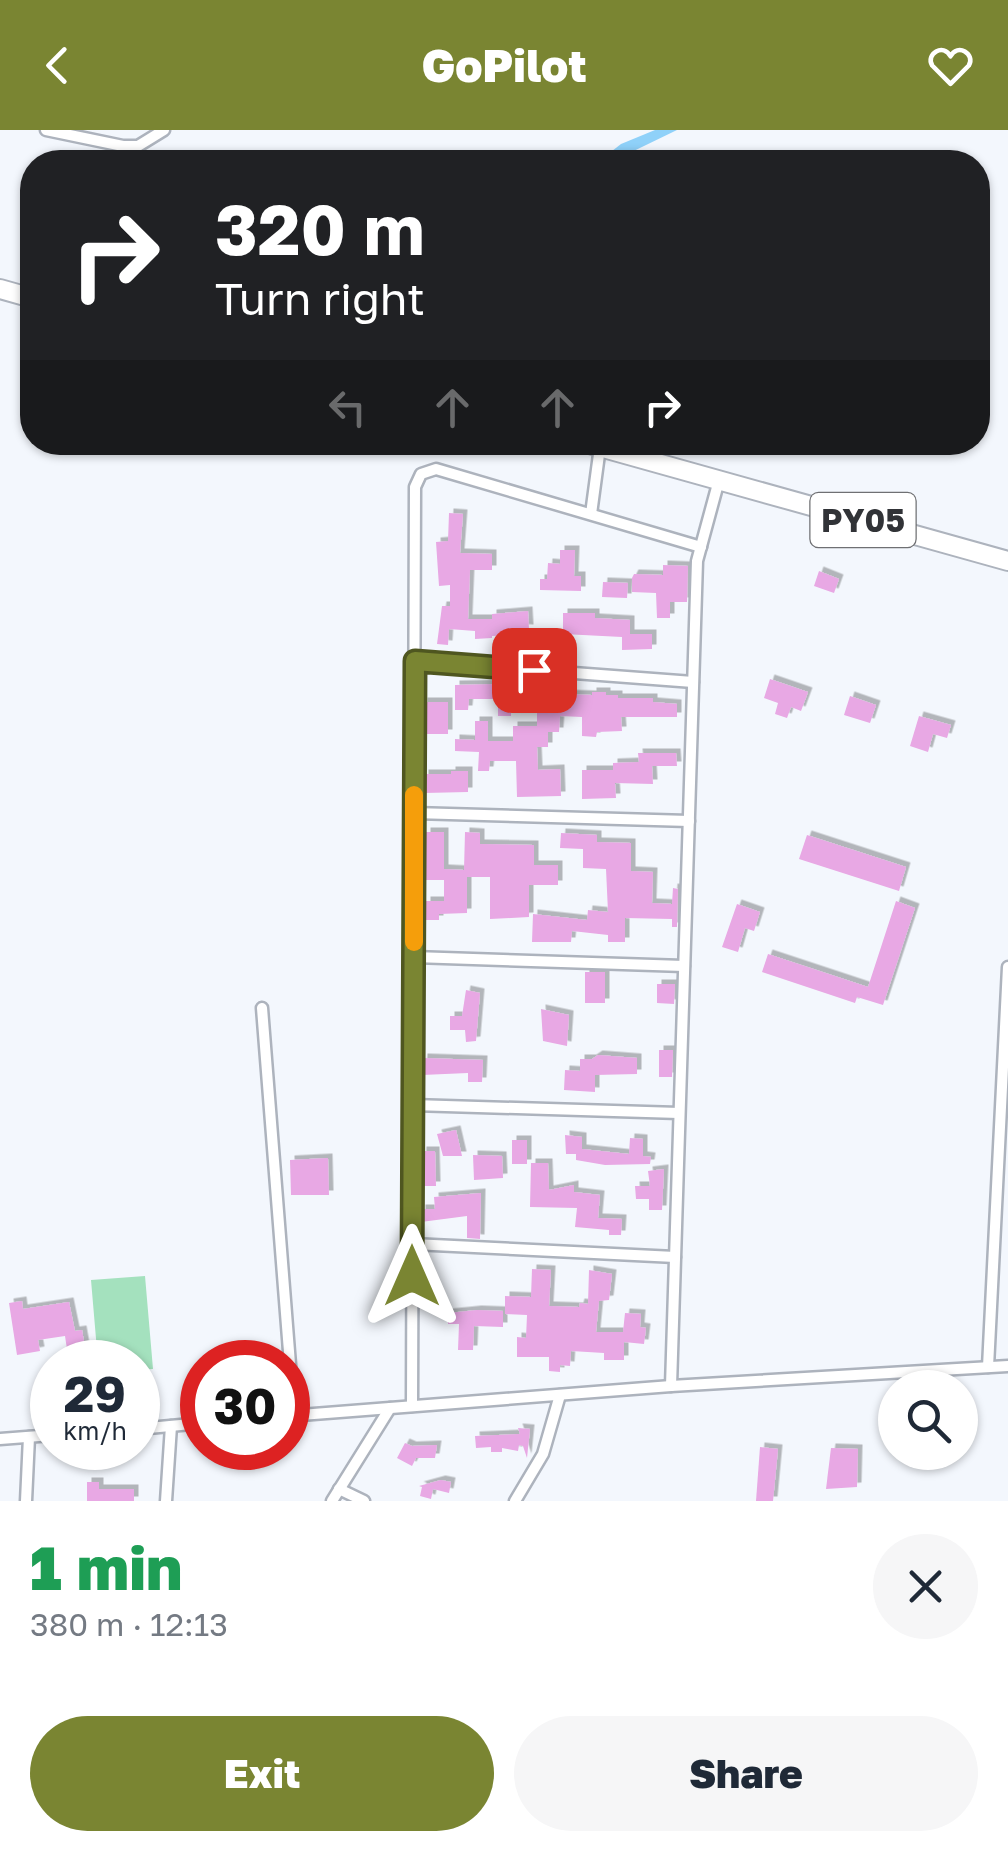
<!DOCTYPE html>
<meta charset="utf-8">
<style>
:root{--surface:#fff;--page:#f6f6f7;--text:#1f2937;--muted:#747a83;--accent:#7a8532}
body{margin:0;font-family:"Golos Text",sans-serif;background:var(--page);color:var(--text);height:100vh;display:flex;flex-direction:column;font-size:38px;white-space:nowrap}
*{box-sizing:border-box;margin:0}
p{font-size:32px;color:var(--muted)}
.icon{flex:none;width:55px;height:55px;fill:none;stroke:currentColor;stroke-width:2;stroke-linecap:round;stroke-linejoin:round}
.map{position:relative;height:1371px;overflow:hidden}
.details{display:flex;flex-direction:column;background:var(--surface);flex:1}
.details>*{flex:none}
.hud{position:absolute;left:20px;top:20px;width:970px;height:305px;border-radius:40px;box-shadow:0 2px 8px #0004;background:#202124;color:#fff;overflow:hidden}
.fabs{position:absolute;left:878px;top:1240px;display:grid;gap:20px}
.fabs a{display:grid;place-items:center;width:100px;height:100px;border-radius:50%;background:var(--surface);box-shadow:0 2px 8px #0004;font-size:50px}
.speed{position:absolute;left:30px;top:1210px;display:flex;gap:20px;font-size:50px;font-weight:700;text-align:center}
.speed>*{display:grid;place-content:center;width:130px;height:130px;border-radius:50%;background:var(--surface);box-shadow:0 2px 8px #0004;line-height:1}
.speed small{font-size:25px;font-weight:400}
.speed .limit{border:15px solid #d22;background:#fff;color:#111}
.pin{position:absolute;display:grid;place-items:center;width:85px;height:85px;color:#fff;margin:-42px;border-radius:20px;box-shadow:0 5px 15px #0006}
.me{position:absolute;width:110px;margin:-55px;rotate:0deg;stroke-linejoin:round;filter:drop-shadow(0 0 8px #0008)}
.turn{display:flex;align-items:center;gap:35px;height:210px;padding:0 30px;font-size:45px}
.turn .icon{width:130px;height:130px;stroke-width:2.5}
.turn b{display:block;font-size:70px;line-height:85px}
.lanes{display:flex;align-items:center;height:95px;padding:0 30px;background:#0003;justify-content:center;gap:50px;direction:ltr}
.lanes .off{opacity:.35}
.round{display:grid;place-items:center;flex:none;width:105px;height:105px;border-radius:52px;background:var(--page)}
.overview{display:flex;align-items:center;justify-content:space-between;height:170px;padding:0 30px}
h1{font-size:60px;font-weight:800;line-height:75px;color:#1e9e55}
.button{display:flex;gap:20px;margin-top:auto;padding:20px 30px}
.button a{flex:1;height:115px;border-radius:60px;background:var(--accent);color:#fff;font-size:40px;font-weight:800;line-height:115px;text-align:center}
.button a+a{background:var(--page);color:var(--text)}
header{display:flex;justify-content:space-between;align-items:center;height:130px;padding:0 30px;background:var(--accent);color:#fff;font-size:45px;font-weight:800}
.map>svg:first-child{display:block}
.green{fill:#a4e1be}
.water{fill:#8fd1f9}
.building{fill:#e8a8e4;filter:url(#shadow)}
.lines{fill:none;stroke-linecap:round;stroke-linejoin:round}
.street-casing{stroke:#adb3bd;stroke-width:15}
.highway-casing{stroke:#adb3bd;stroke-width:22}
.street{stroke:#fff;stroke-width:10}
.highway{stroke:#fff;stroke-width:18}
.route-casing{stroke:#4f5620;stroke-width:25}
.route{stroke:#7a8532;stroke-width:18}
.slow{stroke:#f59e0b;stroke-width:18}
.labels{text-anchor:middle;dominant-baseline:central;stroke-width:10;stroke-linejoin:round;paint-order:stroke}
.shield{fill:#fff;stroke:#6f7073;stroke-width:2.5}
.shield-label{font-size:32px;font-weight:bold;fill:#313337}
</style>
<header><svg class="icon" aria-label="back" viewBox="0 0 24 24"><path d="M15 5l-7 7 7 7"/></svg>GoPilot<svg class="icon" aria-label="heart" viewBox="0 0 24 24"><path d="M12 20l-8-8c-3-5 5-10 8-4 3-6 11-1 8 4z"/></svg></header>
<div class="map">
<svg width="1008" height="1371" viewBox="0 0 1008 1371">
<defs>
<filter id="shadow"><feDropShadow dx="4.5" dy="-4.5" stdDeviation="0" flood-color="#0004"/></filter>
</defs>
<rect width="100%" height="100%" fill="#f3f7fd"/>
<polygon class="green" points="145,1146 153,1239 138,1240 138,1232 98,1232 91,1150"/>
<polygon class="water" points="655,0 677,0 611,32 598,32 621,14"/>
<g class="building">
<polygon points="449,383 463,384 460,423 492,424 492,440 470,440 468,489 492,489 492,484 528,481 529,499 517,498 517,505 492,506 492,508 475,509 475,501 449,499 448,515 437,514 442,476 450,476 450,455 439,456 436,412 448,411"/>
<polygon points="560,420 575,420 574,446 581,446 581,461 540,460 540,449 547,449 548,433 560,434"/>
<polygon points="663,435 688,436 687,472 670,472 670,488 657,488 656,463 632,462 632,448 634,444 663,445"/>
<polygon points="819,441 839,449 834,463 814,456"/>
<polygon points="603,452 628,453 627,468 602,467"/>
<polygon points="563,483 595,483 595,488 630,490 630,504 652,504 652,519 622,520 622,507 563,504"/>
<polygon points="511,547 531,549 531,554 559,554 559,564 592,565 592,562 606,562 606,565 618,565 618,568 653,568 653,572 677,574 677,587 621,587 622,601 597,602 596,607 582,606 582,587 560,586 559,602 548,602 548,617 537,617 538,640 560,639 561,666 517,667 516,631 490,631 489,641 478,641 479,622 455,621 455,609 475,610 475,591 488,591 488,611 513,611 513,596 537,596 537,573 511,574 511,586 498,586 498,569 469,569 468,580 455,580 455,555 498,554 498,551 511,551"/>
<polygon points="770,549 808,562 801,581 791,577 787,588 775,584 778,573 764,568"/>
<polygon points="850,566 876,575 870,593 844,585"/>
<rect x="423" y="572" width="25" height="32"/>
<polygon points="919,586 951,595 947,608 933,604 928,622 910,616"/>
<polygon points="638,623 676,623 677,636 652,636 653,654 615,653 616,668 582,669 582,640 613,640 613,633 639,632"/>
<polygon points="451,641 468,641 468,662 424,663 424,644 451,644"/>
<polygon points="426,702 444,702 444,739 464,740 465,702 480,703 480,714 534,715 534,735 558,735 558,755 529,755 529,787 490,789 490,747 467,747 467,783 439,784 439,790 426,790 426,771 444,771 444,750 426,750"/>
<polygon points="561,703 597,705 597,712 631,713 631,741 653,742 652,773 672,774 673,758 678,759 677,797 672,797 672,789 625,788 625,812 608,812 608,805 572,801 571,812 532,812 533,784 587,790 588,780 608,782 606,739 583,738 583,719 560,718"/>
<polygon points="807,705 906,737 899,761 799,729"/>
<polygon points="896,771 915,778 883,875 857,867 855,873 762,842 768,824 868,857"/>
<polygon points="737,774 760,782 754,801 745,798 738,822 722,817"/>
<rect x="585" y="842" width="20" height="31"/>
<polygon points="657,854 675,854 674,874 657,873"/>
<polygon points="466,860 480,863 476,911 466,912 465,900 450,900 450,886 462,886"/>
<polygon points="541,879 569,885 567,916 543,911"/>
<polygon points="659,920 673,920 672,947 659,947"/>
<polygon points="598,925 637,928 637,944 595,945 595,962 564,960 565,940 580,941 580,929 592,929"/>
<polygon points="423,928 483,930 482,952 468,952 468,943 422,945"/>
<polygon points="456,1000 462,1026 443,1026 437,1004"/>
<polygon points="565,1005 582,1007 582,1019 629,1024 630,1008 643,1009 643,1026 651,1027 650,1034 605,1035 576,1030 576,1024 566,1024"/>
<rect x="512" y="1010" width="15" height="24"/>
<polygon points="422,1021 435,1021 436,1056 421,1056"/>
<polygon points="473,1025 502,1026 503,1048 474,1050"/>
<polygon points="328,1028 329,1065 291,1065 290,1030"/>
<polygon points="531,1033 548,1033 549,1060 574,1055 574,1062 600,1065 598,1088 622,1089 621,1105 609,1105 609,1100 575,1097 577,1078 530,1077"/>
<polygon points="664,1039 662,1080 649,1080 649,1069 636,1069 635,1056 650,1056 648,1041"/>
<polygon points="481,1063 480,1109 467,1108 467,1086 421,1092 421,1079 435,1079 434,1067"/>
<polygon points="532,1139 551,1140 549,1176 579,1177 580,1173 588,1174 589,1140 612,1144 609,1170 599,1171 596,1202 623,1202 625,1183 641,1184 640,1197 646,1198 644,1214 624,1212 624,1230 604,1230 604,1223 571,1221 570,1236 560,1235 560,1242 549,1241 549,1227 517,1227 517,1207 526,1208 527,1185 505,1184 505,1166 531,1167"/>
<polygon points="22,1171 23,1179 69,1172 75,1201 82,1200 86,1223 68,1226 65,1206 38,1210 40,1221 17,1225 9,1173"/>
<polygon points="477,1180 503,1181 503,1197 474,1196 473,1220 458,1220 459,1194 448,1194 448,1183"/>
<polygon points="518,1298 530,1299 527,1328 523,1316 519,1315 518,1321 502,1318 502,1322 491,1322 491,1317 476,1318 475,1306 520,1304"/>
<polygon points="405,1313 412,1316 437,1315 435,1328 416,1328 412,1336 397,1328"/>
<polygon points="760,1317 778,1319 773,1371 756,1371"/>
<polygon points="831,1318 858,1319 857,1357 826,1359"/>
<polygon points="441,1350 451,1352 449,1363 433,1359 431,1369 420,1366 422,1357 419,1356"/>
<polygon points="87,1352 99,1352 99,1359 134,1359 134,1371 87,1371"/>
</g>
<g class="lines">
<g class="street-casing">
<g id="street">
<polyline points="46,0 123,16 138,16 164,0"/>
<polyline points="591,384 600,317"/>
<polyline points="415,531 693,552"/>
<polyline points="414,683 689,691"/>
<polyline points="414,827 684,836"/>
<polyline points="262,878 294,1285"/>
<polyline points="413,975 679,983"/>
<polyline points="413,1114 675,1127"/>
<polyline points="988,1237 1008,837"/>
<polyline points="671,1256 697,431 719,350"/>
<polyline points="412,1276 415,357 421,344 436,339 701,417"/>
<polyline points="288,1286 671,1256 1008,1236"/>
<polyline points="138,1299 202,1293"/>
<polyline points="0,1309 52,1305"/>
<polyline points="339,1359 364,1371"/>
<polyline points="26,1371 29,1307"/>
<polyline points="166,1371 171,1296"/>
<polyline points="332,1371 390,1278"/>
<polyline points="515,1371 543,1324 560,1265"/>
</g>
</g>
<g class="highway-casing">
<g id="highway">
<polyline points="0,159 32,168"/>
<polyline points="582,312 1008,431"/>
</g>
</g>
<use href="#street" class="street"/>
<use href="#highway" class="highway"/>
</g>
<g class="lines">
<g class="route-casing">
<polyline id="route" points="412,1146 415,531 534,540"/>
</g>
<use href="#route" class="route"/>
<polyline class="slow" points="414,812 414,665"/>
</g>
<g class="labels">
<rect class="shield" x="810.5" y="363" width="105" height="54" rx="8"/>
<g class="shield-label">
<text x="863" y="390">PY05</text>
</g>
</g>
</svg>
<div class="fabs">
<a><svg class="icon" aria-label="search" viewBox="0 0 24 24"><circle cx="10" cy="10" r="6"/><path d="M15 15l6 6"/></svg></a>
</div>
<div class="speed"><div>29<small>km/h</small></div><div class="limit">30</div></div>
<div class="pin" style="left:534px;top:540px;background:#d93025"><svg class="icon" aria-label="arrive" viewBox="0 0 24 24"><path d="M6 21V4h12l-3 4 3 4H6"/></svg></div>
<svg class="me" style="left:412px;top:1146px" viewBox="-20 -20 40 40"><path d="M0-17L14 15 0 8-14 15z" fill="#7a8532" stroke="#fff" stroke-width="4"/></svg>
<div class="hud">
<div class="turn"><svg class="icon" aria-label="right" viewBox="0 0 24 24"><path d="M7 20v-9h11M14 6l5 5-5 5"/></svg><div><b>320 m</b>Turn right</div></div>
<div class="lanes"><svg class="icon off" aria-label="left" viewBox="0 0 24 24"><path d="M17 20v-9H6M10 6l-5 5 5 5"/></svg><svg class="icon off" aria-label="ahead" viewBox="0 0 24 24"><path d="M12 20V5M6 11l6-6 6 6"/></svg><svg class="icon off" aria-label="ahead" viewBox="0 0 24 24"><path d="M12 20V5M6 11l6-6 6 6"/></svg><svg class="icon" aria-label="right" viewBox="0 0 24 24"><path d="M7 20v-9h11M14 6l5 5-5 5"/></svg></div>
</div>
</div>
<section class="details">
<div class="overview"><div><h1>1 min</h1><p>380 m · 12:13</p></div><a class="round"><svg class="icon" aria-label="close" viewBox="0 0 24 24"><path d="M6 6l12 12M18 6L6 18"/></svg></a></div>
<div class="button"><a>Exit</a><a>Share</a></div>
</section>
